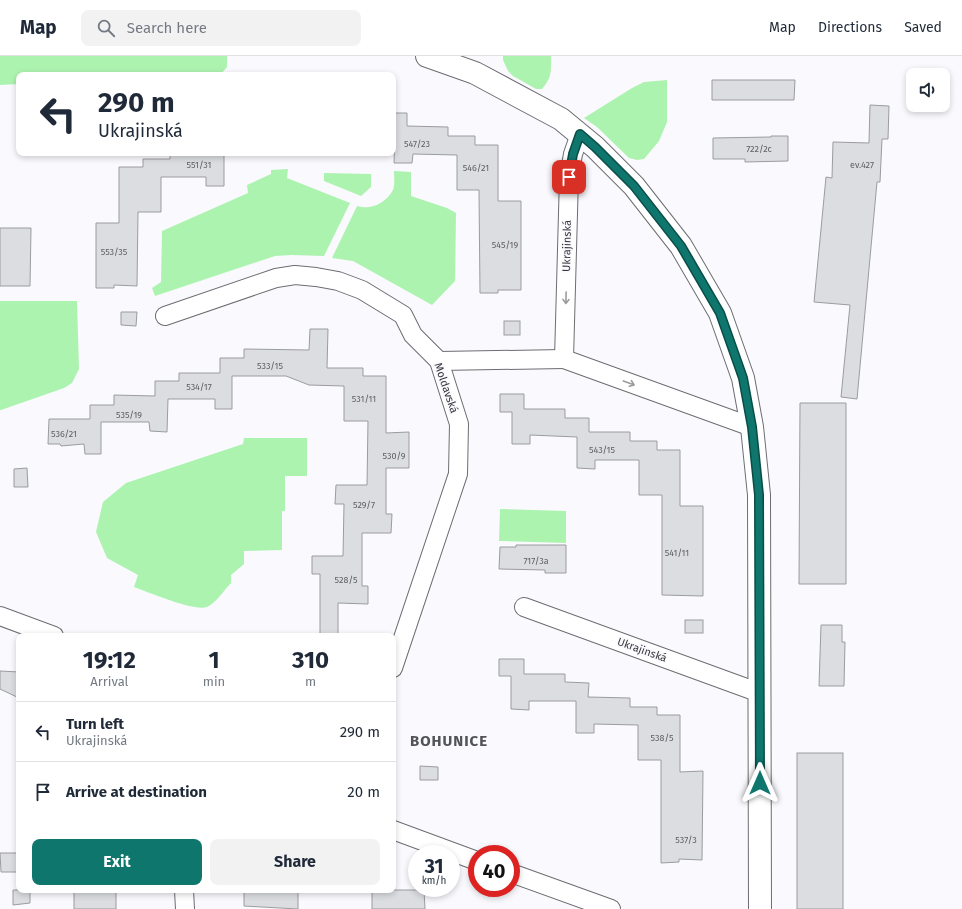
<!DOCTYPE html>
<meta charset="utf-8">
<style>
body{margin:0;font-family:"Fira Sans",sans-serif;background:#f2f2f3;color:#1f2937;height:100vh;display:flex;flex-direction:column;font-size:15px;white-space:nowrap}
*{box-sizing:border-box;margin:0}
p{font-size:13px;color:#747a83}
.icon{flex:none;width:22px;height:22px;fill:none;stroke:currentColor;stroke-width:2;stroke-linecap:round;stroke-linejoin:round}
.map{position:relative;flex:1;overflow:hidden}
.details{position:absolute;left:16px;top:577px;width:380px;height:260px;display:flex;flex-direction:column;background:#fff;border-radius:8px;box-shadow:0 2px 6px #0003}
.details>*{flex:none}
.hud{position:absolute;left:16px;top:16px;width:380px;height:84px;border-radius:8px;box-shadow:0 2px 6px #0003;background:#fff;color:#1f2937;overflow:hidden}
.fabs{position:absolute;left:906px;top:12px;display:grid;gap:8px}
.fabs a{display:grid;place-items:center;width:44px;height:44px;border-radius:8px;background:#fff;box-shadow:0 2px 6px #0003;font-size:20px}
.speed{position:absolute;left:408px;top:789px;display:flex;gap:8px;font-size:20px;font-weight:700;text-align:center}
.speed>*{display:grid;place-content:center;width:52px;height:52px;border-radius:50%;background:#fff;box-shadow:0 2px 6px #0003;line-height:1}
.speed small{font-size:10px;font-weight:400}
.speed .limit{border:6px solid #d22;background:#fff;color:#111}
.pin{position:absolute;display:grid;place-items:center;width:34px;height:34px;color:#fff;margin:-17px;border-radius:8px;box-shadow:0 2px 6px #0006}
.me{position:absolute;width:44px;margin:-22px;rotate:0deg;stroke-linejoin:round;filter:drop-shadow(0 0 3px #0008)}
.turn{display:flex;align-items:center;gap:14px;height:84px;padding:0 16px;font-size:18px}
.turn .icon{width:52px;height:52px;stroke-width:2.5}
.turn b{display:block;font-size:28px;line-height:34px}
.eta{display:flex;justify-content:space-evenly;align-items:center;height:68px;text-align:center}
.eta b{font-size:24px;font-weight:700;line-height:28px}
.primary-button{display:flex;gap:8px;margin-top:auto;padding:8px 16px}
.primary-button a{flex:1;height:46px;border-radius:8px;background:#0f766e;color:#fff;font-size:16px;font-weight:700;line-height:46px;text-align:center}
.primary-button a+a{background:#f2f2f3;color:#1f2937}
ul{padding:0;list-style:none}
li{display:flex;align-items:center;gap:12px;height:60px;padding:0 16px;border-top:1px solid #e0e1e3}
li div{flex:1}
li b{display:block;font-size:15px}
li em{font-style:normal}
header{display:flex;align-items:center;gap:24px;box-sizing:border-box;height:56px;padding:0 20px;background:#fff;border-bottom:1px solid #e0e1e3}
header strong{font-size:19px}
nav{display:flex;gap:22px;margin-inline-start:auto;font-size:14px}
.search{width:280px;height:36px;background:#f2f2f3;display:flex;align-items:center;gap:10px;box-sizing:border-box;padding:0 14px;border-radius:8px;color:#747a83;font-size:15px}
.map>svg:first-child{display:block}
.green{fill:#adf3b0}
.building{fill:#dcdde1;stroke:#9b9ca0}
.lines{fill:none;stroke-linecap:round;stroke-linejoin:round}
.minor-casing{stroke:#6d6d72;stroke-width:20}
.tertiary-casing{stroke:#6d6d72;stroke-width:24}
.minor{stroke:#fff;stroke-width:18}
.tertiary{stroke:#fff;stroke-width:22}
.oneway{stroke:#9b9c9c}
.route-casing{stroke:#0a4d48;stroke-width:10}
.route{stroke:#0f766e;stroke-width:7}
.labels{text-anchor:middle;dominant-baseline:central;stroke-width:3;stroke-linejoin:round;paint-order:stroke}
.number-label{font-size:9px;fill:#606164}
.street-label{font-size:11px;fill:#37383a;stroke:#f9f9fe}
.district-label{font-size:15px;font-weight:bold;letter-spacing:1px;fill:#525357;stroke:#f9f9fe}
</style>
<header>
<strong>Map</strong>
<div class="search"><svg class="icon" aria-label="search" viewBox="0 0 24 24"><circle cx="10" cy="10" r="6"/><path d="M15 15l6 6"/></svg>Search here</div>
<nav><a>Map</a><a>Directions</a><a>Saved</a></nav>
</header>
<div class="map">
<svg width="962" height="853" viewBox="0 0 962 853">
<rect width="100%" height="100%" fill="#f9f9fe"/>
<g class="green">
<polygon points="0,0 227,0 227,11 220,19 19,19 19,28 0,29"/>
<path d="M503,0H551C551,16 552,21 542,33H536L513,20L508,15L503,4Z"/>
<polygon points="667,24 667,66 659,85 644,103 637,104 629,102 597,71 584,62 632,32 644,26"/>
<polygon points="288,113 287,122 350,147 324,200 291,199 275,200 155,240 152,232 161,226 162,175 248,137 247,129 271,118 271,114"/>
<path d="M394,115L411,116V140L447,152L456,157L455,225L432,249L353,205L332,202L357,150C371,154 385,148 393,134C395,129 394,121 394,115Z"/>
<polygon points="324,117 371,118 371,131 361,140 324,125"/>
<polygon points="0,245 77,245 79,313 72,327 64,332 1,354 0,354"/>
<path d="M244,382H307V420H285V455H282V494L244,495V508L231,519V527C225,533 215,548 207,551C195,556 148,536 134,531L138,519L107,502L96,476L103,446L126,427L243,388Z"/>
<polygon points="500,453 566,455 566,487 499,485"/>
</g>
<g class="building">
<polygon points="712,24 795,24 794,44 712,44"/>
<polygon points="870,49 889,50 888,83 882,83 880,126 877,126 857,343 841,341 850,249 814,246 826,121 832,122 833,86 869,87"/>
<polygon points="393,57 407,57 407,70 448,71 448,80 475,80 475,89 498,89 498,145 521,145 521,234 498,234 498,237 480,237 479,134 457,134 457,99 413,98 412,107 394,107 395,73 393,73"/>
<polygon points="771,80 788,80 788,105 745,106 745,103 713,103 713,82 771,81"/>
<polygon points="170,97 224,97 224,130 206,130 206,121 161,121 161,156 138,156 137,230 114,229 114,232 96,232 96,167 119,167 119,111 143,111 143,103 170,103"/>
<polygon points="0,172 31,172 30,230 0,230"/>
<polygon points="121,256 137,256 136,270 121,269"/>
<rect x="504" y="265" width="16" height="14"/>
<polygon points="310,273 328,273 327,312 363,312 363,320 386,320 386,377 409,376 409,412 386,412 386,458 392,458 391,477 362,477 362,530 368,530 368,548 338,547 338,580 320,580 320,518 312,518 312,500 343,500 344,448 335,448 336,429 367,429 368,365 344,365 344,330 309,329 286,320 232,320 232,353 215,353 215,343 168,343 167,376 150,375 149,366 101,366 101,398 85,398 84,388 61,390 60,388 48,388 49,363 90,363 90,349 114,349 114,339 155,340 155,325 179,325 179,317 220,317 220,302 244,302 244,293 309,294"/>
<polygon points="500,338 524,338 524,353 565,353 565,362 589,362 589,376 630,376 630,385 657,385 657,394 680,394 680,450 703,450 703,540 662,539 662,439 639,439 639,404 595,404 595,413 577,412 577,381 530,379 530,388 512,388 512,356 500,356"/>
<polygon points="800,347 846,347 846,528 799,528"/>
<polygon points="27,412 28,431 14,431 14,413"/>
<polygon points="516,489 566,489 566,517 545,517 545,514 499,513 500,491 516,491"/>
<rect x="685" y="564" width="18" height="13"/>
<polygon points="821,569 842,569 842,586 845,586 844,630 819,630"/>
<polygon points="499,603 524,603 524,618 565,618 565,626 589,627 588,641 630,642 630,651 657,651 657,659 680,659 680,716 703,715 702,804 679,803 679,806 661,807 661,704 638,704 638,669 594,668 594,677 576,677 576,645 529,645 529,654 511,653 511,620 499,620"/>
<polygon points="0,615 19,616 19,642 0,633"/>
<rect x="797" y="697" width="46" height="156"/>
<polygon points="420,710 438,711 438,724 420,724"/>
<polygon points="0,797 19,797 19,816 1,816"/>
<polygon points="13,834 30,834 30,847 13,849"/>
<rect x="74" y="834" width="42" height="19"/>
<polygon points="244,834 298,834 298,853 244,850"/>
<polygon points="372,834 424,834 425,853 372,853"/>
</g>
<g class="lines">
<g class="minor-casing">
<g id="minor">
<polyline points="580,78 573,98 569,121 564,303 752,371"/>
<polyline points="165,260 276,222 295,219 316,221 338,225 362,234 403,259 413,279 439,305 459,368 458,418 393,612"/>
<polyline points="439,305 564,303"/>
<polyline points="524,551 760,637"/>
<polyline points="0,560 54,580"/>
<polyline points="393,774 477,805"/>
<polyline points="511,817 611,853"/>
<polyline points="184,834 185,853"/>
</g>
</g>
<g class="tertiary-casing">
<polyline id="tertiary" points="427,0 475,17 561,63 595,91 634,130 681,190 720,257 743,322 752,371 759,439 760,853"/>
</g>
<use href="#minor" class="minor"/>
<use href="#tertiary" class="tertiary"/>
</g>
<defs><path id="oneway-shaft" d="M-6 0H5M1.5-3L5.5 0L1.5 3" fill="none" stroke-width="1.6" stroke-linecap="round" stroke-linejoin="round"/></defs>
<g class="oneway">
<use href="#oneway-shaft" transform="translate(566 242) rotate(91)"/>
<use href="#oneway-shaft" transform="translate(629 327) rotate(20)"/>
</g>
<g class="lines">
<g class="route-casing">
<polyline id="route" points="569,121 573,98 580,78 595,91 634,130 681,190 720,257 743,322 752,371 759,439 760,727"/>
</g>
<use href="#route" class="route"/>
</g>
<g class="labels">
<g class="number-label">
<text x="417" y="88">547/23</text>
<text x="759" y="93">722/2c</text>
<text x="199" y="109">551/31</text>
<text x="862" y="109">ev.427</text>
<text x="476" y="112">546/21</text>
<text x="505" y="189">545/19</text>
<text x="114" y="196">553/35</text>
<text x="270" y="310">533/15</text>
<text x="199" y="331">534/17</text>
<text x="364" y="343">531/11</text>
<text x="129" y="359">535/19</text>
<text x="64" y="378">536/21</text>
<text x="602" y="394">543/15</text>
<text x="394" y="400">530/9</text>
<text x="364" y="449">529/7</text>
<text x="677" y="497">541/11</text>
<text x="536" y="505">717/3a</text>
<text x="346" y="524">528/5</text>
<text x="662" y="682">538/5</text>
<text x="686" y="784">537/3</text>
</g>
<g class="street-label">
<text transform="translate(567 190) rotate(-89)">Ukrajinská</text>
<text transform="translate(446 332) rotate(71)">Moldavská</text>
<text transform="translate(642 594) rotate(20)">Ukrajinská</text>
</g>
<g class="district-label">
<text x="449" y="685">BOHUNICE</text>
</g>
</g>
</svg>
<div class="fabs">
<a><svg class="icon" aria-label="sound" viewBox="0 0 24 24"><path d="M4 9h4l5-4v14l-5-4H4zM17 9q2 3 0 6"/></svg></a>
</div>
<div class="speed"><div>31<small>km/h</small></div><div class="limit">40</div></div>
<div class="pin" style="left:569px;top:121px;background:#d93025"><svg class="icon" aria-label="arrive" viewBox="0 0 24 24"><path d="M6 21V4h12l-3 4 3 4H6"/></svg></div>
<svg class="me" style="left:760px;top:727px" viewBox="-20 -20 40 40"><path d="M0-17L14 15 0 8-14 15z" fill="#0f766e" stroke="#fff" stroke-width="4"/></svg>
<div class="hud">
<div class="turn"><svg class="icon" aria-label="left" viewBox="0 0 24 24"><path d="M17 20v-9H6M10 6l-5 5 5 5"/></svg><div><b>290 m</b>Ukrajinská</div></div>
</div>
<section class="details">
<div class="eta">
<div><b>19:12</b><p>Arrival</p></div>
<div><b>1</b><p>min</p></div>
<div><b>310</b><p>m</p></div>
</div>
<ul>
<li><svg class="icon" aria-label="left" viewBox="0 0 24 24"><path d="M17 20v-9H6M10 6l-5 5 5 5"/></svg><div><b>Turn left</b><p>Ukrajinská</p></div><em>290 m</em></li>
<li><svg class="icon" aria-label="arrive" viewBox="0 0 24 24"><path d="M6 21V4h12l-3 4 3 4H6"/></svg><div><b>Arrive at destination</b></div><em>20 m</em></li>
</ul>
<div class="primary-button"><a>Exit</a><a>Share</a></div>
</section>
</div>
